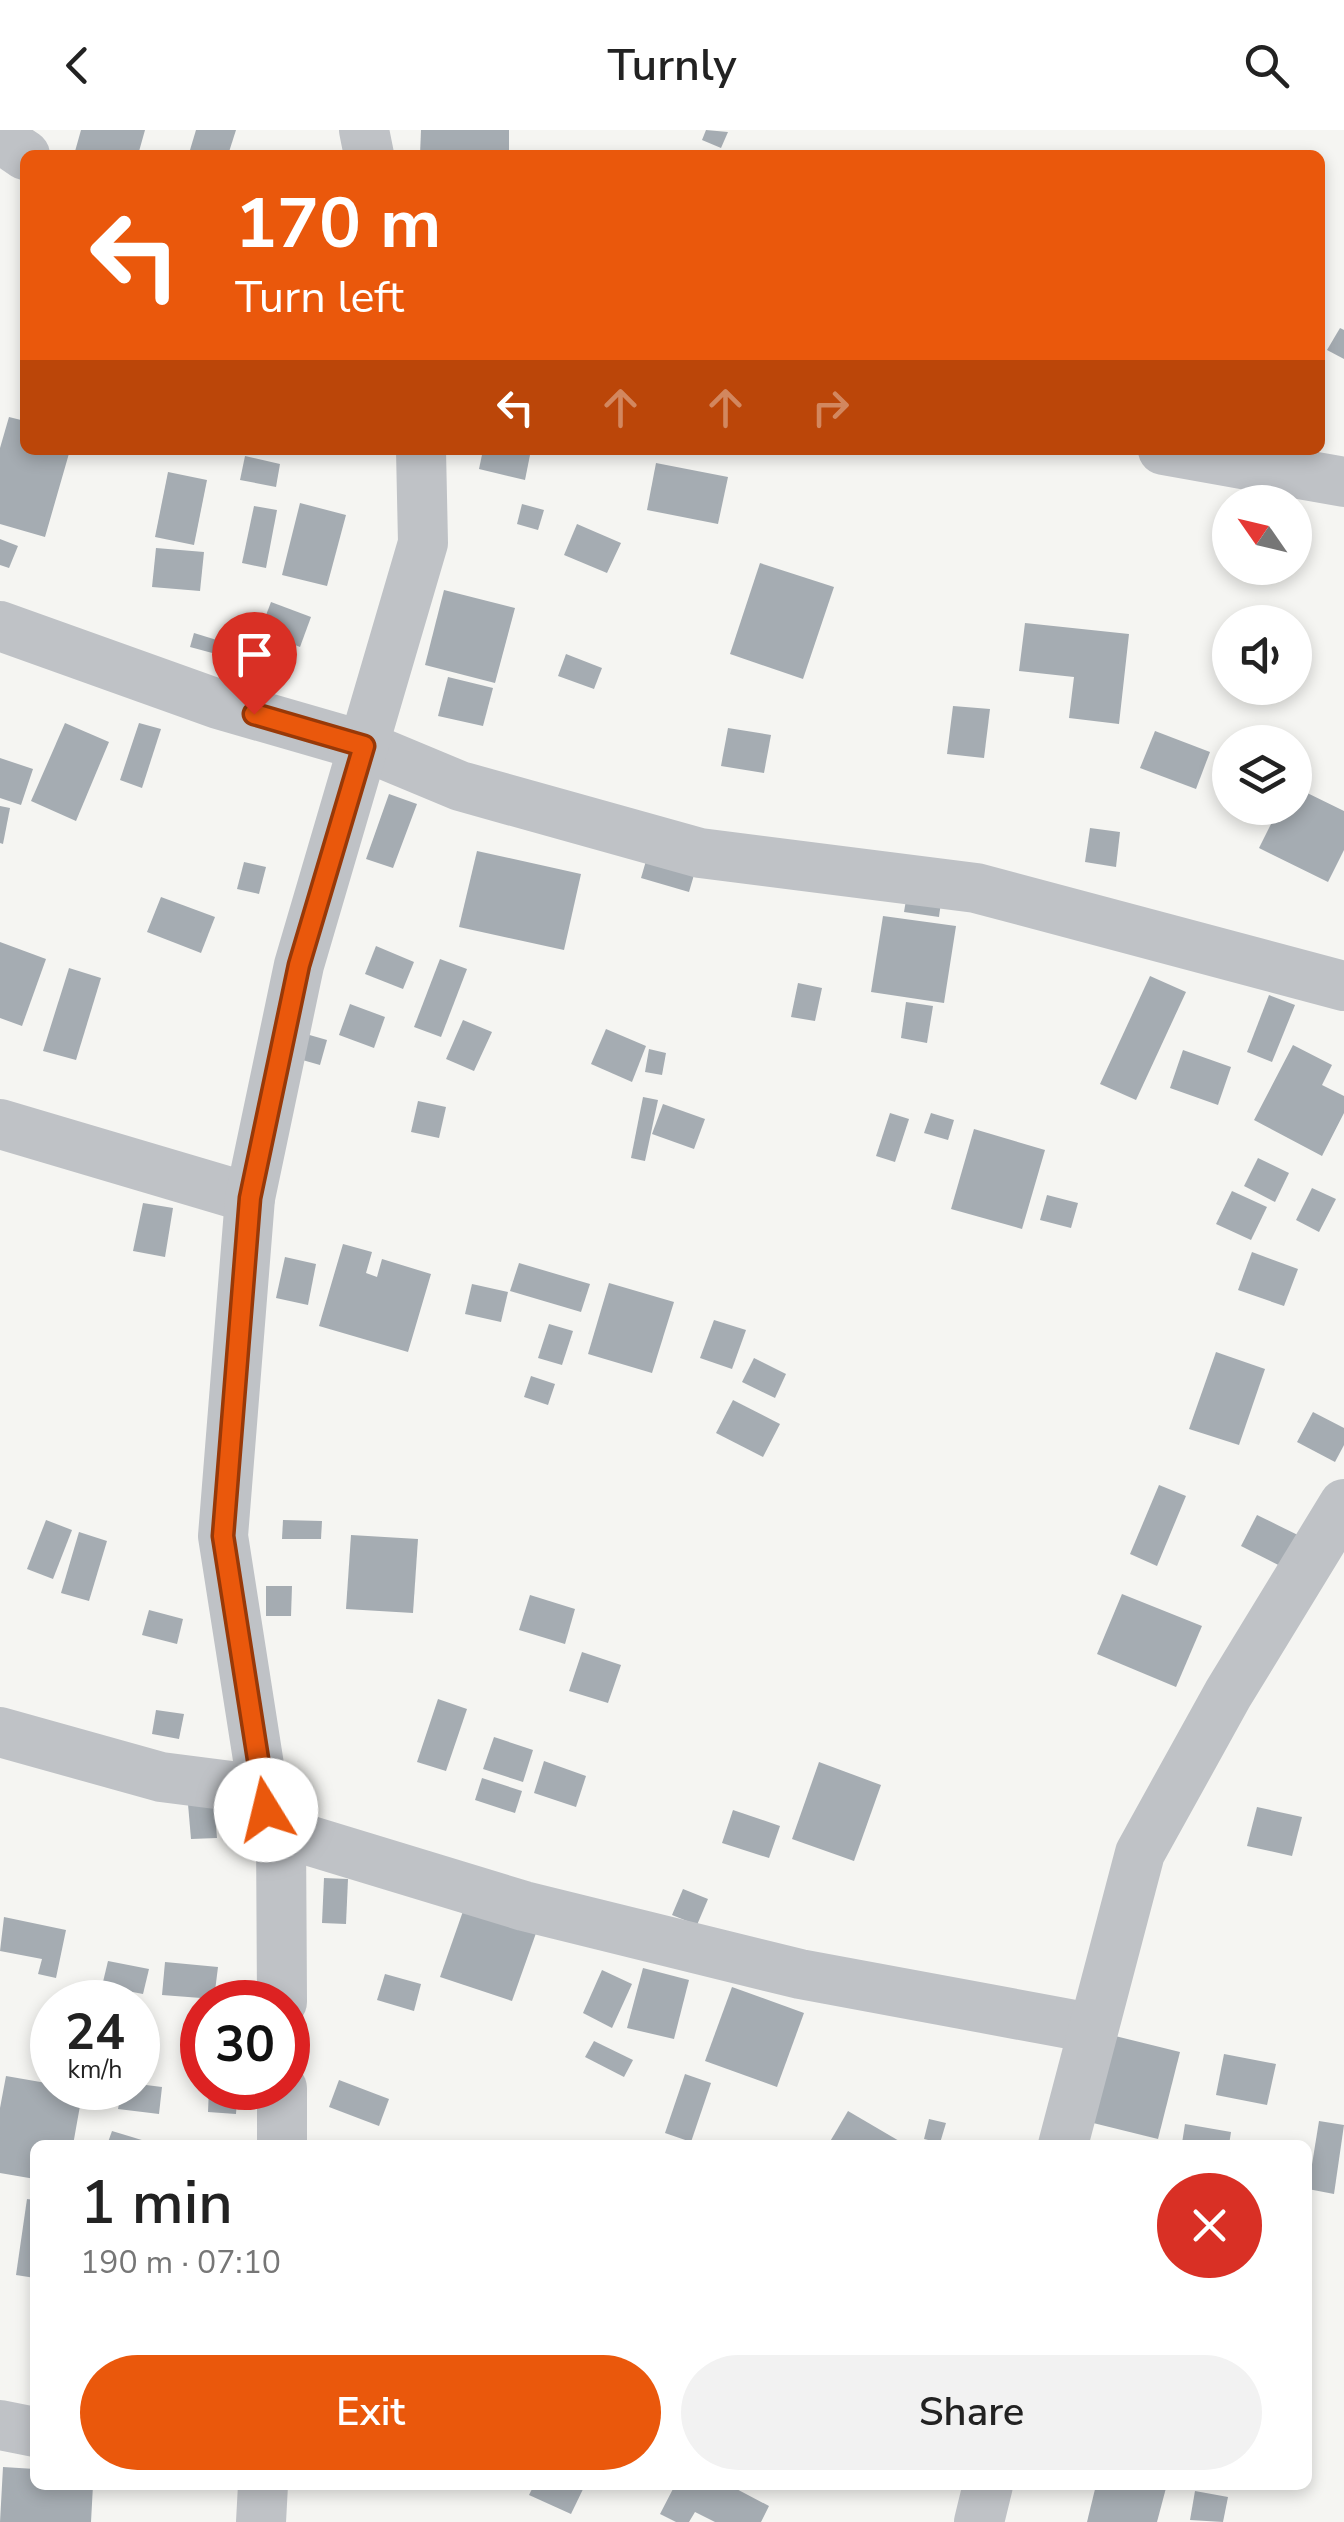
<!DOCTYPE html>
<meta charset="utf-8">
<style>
body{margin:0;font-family:"Nunito Sans",sans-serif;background:#f2f2f2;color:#222;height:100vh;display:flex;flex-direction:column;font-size:38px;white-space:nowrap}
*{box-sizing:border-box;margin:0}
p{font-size:32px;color:#767676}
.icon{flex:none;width:55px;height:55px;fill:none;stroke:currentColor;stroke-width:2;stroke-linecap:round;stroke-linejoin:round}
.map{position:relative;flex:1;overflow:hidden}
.drawer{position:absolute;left:30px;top:2010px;width:1282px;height:350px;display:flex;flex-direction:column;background:#fff;border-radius:15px;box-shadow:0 5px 15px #0003}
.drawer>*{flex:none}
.top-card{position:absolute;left:20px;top:20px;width:1305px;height:305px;border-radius:15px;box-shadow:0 5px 15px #0003;background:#ea580c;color:#fff;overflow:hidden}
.needle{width:65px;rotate:304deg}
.tools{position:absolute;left:1212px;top:355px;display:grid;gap:20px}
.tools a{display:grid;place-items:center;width:100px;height:100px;border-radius:50%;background:#fff;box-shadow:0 5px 15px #0003;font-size:50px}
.speed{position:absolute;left:30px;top:1850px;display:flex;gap:20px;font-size:50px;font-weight:700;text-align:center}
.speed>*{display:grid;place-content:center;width:130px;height:130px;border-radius:50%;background:#fff;box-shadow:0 5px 15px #0003;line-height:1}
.speed small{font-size:25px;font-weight:400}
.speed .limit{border:15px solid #d22;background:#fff;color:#111}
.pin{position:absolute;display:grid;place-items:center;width:85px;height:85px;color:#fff;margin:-102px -42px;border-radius:50% 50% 50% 0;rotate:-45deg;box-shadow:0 0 10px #0007}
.pin .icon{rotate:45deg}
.me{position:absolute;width:110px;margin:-55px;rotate:351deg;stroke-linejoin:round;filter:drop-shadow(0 0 8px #0008)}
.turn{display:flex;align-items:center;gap:35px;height:210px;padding:0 50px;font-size:45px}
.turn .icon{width:130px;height:130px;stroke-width:2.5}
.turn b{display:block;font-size:70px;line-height:85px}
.lanes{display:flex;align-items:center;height:95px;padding:0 50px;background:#0003;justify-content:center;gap:50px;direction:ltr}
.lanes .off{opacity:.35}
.round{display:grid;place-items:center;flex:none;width:105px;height:105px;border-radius:52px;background:#f2f2f2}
.summary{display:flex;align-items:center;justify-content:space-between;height:170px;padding:0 50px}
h1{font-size:60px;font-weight:600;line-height:75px}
.cta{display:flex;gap:20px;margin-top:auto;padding:20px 50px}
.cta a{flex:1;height:115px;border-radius:60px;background:#ea580c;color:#fff;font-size:40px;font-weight:600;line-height:115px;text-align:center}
.cta a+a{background:#f2f2f2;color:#222}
header{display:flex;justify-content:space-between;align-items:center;height:130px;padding:0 50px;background:#fff;font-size:45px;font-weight:600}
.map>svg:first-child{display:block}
.building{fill:#a5acb2}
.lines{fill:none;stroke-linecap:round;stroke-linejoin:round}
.street{stroke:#bfc2c6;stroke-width:50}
.route-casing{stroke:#983908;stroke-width:25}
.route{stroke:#ea580c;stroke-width:18}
</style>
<header><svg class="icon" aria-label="back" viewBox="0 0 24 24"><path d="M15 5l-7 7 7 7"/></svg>Turnly<svg class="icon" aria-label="search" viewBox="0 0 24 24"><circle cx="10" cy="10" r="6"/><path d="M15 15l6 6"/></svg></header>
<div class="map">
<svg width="1344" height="2392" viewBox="0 0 1344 2392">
<rect width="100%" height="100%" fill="#f5f5f2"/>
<g class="building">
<polygon points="81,0 145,0 138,25 74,25"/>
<polygon points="196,0 236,0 228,25 190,20"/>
<polygon points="421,0 509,0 509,25 420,25"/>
<polygon points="706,0 728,2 721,18 702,10"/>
<polygon points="1340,198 1344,200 1344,229 1327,220"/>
<polygon points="9,287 25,291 25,320 70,320 45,407 0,394 0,318"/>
<polygon points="483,320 531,320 525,350 479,339"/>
<polygon points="245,326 280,334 276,357 240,350"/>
<polygon points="656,333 728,347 718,394 647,380"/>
<polygon points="168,342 207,350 194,415 155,407"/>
<polygon points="300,373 346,385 327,456 282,445"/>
<polygon points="522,374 544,380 538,400 517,394"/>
<polygon points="254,376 277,380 266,438 242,433"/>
<polygon points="577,394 621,413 607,443 564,425"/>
<polygon points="0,409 18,416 9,438 0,435"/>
<polygon points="156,418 204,422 200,461 152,457"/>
<polygon points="760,433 834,457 803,549 730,524"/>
<polygon points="444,460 515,478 495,553 425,535"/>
<polygon points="271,472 311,487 300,517 260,501"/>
<polygon points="1025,493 1129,504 1119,594 1069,588 1074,547 1019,541"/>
<polygon points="194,503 220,511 216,524 190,517"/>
<polygon points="566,524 602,538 594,559 558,546"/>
<polygon points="448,547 493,558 483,596 438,586"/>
<polygon points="953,576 990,579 984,628 947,624"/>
<polygon points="65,593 109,612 76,691 31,671"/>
<polygon points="139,593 161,599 142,658 120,650"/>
<polygon points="728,598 771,605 764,643 721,636"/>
<polygon points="1155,601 1210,622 1196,659 1140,638"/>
<polygon points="0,628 33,639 21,675 0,668"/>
<polygon points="1295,657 1344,681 1344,720 1328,752 1259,718 1279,678 1295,678"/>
<polygon points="389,664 417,674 393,738 366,729"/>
<polygon points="0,676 10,678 3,714 0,713"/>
<polygon points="1090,698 1120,702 1116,737 1085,732"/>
<polygon points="477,721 581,744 564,820 459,797"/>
<polygon points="648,724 696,738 689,762 641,748"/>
<polygon points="244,732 266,737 259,764 237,759"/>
<polygon points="908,758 942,764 939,787 904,782"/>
<polygon points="161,767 215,787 201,823 147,802"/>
<polygon points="883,786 956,796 944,873 871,862"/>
<polygon points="0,812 46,829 22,896 0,888"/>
<polygon points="376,816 414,832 403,859 365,844"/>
<polygon points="440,829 467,839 441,907 414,897"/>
<polygon points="69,838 101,848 76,930 43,921"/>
<polygon points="1150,846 1186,862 1136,970 1100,954"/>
<polygon points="798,853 822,858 815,891 791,887"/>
<polygon points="1269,865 1295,875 1272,932 1247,922"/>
<polygon points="906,872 933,876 927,913 901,908"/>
<polygon points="350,874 385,887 374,918 339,905"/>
<polygon points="463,890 492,902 474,941 446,929"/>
<polygon points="606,899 646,916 632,952 591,934"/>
<polygon points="306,904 327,910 320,935 299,929"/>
<polygon points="1293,915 1332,935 1322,955 1344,966 1344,983 1322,1026 1254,990"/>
<polygon points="649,919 666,923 662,945 645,942"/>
<polygon points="1183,920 1231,937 1218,975 1170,958"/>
<polygon points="643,967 658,970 645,1031 631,1028"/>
<polygon points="418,971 446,977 439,1008 411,1002"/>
<polygon points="663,974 705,989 694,1019 652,1004"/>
<polygon points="890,983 909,989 895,1032 876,1026"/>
<polygon points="931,983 954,990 948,1010 924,1003"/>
<polygon points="974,999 1045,1020 1022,1099 951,1079"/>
<polygon points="1258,1028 1289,1043 1275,1072 1244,1056"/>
<polygon points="1312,1058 1336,1069 1319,1102 1296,1090"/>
<polygon points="1232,1061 1267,1077 1251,1110 1216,1094"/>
<polygon points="1047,1065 1078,1073 1071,1098 1040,1090"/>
<polygon points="143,1073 173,1078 165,1127 133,1121"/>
<polygon points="343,1114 372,1122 366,1143 377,1147 382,1129 431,1144 408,1222 319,1196"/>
<polygon points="1252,1122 1298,1139 1284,1176 1238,1160"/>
<polygon points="285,1127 316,1134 308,1175 276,1168"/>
<polygon points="519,1133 590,1154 581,1182 510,1161"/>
<polygon points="609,1153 674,1172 652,1243 588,1224"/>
<polygon points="472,1154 508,1162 501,1192 465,1184"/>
<polygon points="714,1190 746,1200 732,1239 700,1228"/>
<polygon points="549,1194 573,1201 562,1235 538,1228"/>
<polygon points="1216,1222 1265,1239 1239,1315 1189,1299"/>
<polygon points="754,1228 786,1244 775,1268 742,1252"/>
<polygon points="531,1246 555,1254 548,1275 524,1267"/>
<polygon points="733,1270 780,1294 763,1327 716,1303"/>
<polygon points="1313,1282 1344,1298 1344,1315 1335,1332 1297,1312"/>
<polygon points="1159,1355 1186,1366 1157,1436 1130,1424"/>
<polygon points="1257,1385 1308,1410 1292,1442 1241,1416"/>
<polygon points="46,1390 72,1400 53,1449 27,1439"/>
<polygon points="283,1390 322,1391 321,1409 282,1409"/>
<polygon points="79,1402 107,1411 89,1471 61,1463"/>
<polygon points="351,1405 418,1409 413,1483 346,1479"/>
<polygon points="266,1456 292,1456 291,1486 266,1486"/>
<polygon points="1122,1464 1202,1496 1176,1557 1097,1524"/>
<polygon points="530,1465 575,1479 565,1514 519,1500"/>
<polygon points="149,1480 183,1489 177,1514 142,1505"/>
<polygon points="582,1522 621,1535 608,1573 569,1561"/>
<polygon points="438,1569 467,1579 446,1641 417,1632"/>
<polygon points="156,1580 184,1584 179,1609 152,1604"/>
<polygon points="494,1607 533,1620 523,1652 483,1639"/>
<polygon points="544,1631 586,1646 576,1677 534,1663"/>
<polygon points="819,1632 881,1655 854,1731 792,1709"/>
<polygon points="482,1648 522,1661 515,1683 475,1670"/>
<polygon points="214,1672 217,1708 191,1709 188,1674"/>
<polygon points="1257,1677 1302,1687 1292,1726 1247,1716"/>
<polygon points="733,1680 780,1696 769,1728 722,1713"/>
<polygon points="324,1748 348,1749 346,1794 322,1793"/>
<polygon points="683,1759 708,1769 697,1795 672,1785"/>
<polygon points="469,1764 541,1789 512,1871 440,1847"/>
<polygon points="4,1787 66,1800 56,1848 38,1844 42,1829 0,1821"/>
<polygon points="108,1831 149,1839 143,1864 102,1856"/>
<polygon points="165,1832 218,1837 214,1869 162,1865"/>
<polygon points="643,1838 689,1850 674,1909 627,1898"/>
<polygon points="602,1840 632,1854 612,1898 583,1883"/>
<polygon points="385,1844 421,1854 414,1881 377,1870"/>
<polygon points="732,1857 804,1883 777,1957 705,1931"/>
<polygon points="1103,1903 1180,1922 1158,2009 1081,1990"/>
<polygon points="594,1911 633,1930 624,1947 585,1927"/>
<polygon points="1224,1924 1276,1934 1267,1975 1216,1965"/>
<polygon points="685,1944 711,1953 691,2012 665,2003"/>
<polygon points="6,1946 52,1954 52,1958 83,1959 73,2015 35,2015 35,2049 0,2043 0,1978"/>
<polygon points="339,1950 389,1969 379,1996 329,1977"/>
<polygon points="138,1954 162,1957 159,1984 118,1979 122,1958 138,1958"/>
<polygon points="209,1958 238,1958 236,1984 208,1982"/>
<polygon points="848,1981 906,2015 828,2015"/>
<polygon points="929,1989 946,1993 940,2013 924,2009"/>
<polygon points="1319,1991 1344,1995 1334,2064 1308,2059"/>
<polygon points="1185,1994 1231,2002 1229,2015 1182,2013"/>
<polygon points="112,2001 155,2014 155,2015 107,2015"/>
<polygon points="27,2069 35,2070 35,2148 16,2145"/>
<polygon points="3,2337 35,2339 35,2355 93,2355 91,2392 0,2392"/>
<polygon points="534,2355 585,2355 571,2384 529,2365"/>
<polygon points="675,2355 729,2355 769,2376 761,2392 715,2392 695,2382 689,2392 676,2392 660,2384"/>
<polygon points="1096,2355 1166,2358 1157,2392 1087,2392"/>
<polygon points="1195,2361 1228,2367 1223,2392 1190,2390"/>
</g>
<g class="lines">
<g class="street">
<polyline points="364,0 369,25"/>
<polyline points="0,8 25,25"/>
<polyline points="1163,320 1344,352"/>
<polyline points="0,496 218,574 364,616 460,656 700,723 976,758 1344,856"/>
<polyline points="0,994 250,1068"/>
<polyline points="0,1602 161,1647 263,1660"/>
<polyline points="281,1702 524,1776 800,1844 1091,1898"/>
<polyline points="282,1872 281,1702 266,1680 223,1406 250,1068 299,835 423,413 421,320"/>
<polyline points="282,2015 282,1958"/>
<polyline points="1063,2015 1140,1723 1228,1564 1344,1374"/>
<polyline points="0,2295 35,2302"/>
<polyline points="261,2392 263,2355"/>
<polyline points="979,2392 988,2355"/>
</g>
</g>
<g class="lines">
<g class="route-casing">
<polyline id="route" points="254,584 364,616 299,835 250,1068 223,1406 266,1680"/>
</g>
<use href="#route" class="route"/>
</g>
</svg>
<div class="tools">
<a><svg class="needle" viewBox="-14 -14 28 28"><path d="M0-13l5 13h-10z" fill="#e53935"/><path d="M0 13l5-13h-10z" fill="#767676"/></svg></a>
<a><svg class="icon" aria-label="sound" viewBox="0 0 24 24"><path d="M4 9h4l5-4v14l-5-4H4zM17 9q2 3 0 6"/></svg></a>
<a><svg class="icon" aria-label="layers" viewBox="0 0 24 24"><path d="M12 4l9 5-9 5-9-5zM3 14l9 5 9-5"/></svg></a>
</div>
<div class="speed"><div>24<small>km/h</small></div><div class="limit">30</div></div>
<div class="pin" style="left:254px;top:584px;background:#d93025"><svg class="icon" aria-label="arrive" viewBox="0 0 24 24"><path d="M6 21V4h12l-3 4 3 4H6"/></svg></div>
<svg class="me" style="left:266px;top:1680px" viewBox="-20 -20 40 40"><circle r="19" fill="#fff"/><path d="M0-13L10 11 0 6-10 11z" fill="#ea580c"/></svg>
<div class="top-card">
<div class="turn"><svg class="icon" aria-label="left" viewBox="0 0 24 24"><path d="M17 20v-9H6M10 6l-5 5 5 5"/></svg><div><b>170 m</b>Turn left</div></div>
<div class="lanes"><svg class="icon" aria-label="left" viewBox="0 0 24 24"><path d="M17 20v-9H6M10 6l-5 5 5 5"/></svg><svg class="icon off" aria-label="ahead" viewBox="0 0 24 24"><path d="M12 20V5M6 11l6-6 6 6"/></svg><svg class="icon off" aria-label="ahead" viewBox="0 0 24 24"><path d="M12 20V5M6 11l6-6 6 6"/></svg><svg class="icon off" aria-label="right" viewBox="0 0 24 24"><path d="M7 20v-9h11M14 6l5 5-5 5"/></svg></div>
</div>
<section class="drawer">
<div class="summary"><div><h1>1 min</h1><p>190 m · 07:10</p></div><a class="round" style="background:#d93025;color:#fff"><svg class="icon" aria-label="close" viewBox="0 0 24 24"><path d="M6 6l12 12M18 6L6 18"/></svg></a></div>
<div class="cta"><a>Exit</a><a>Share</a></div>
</section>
</div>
